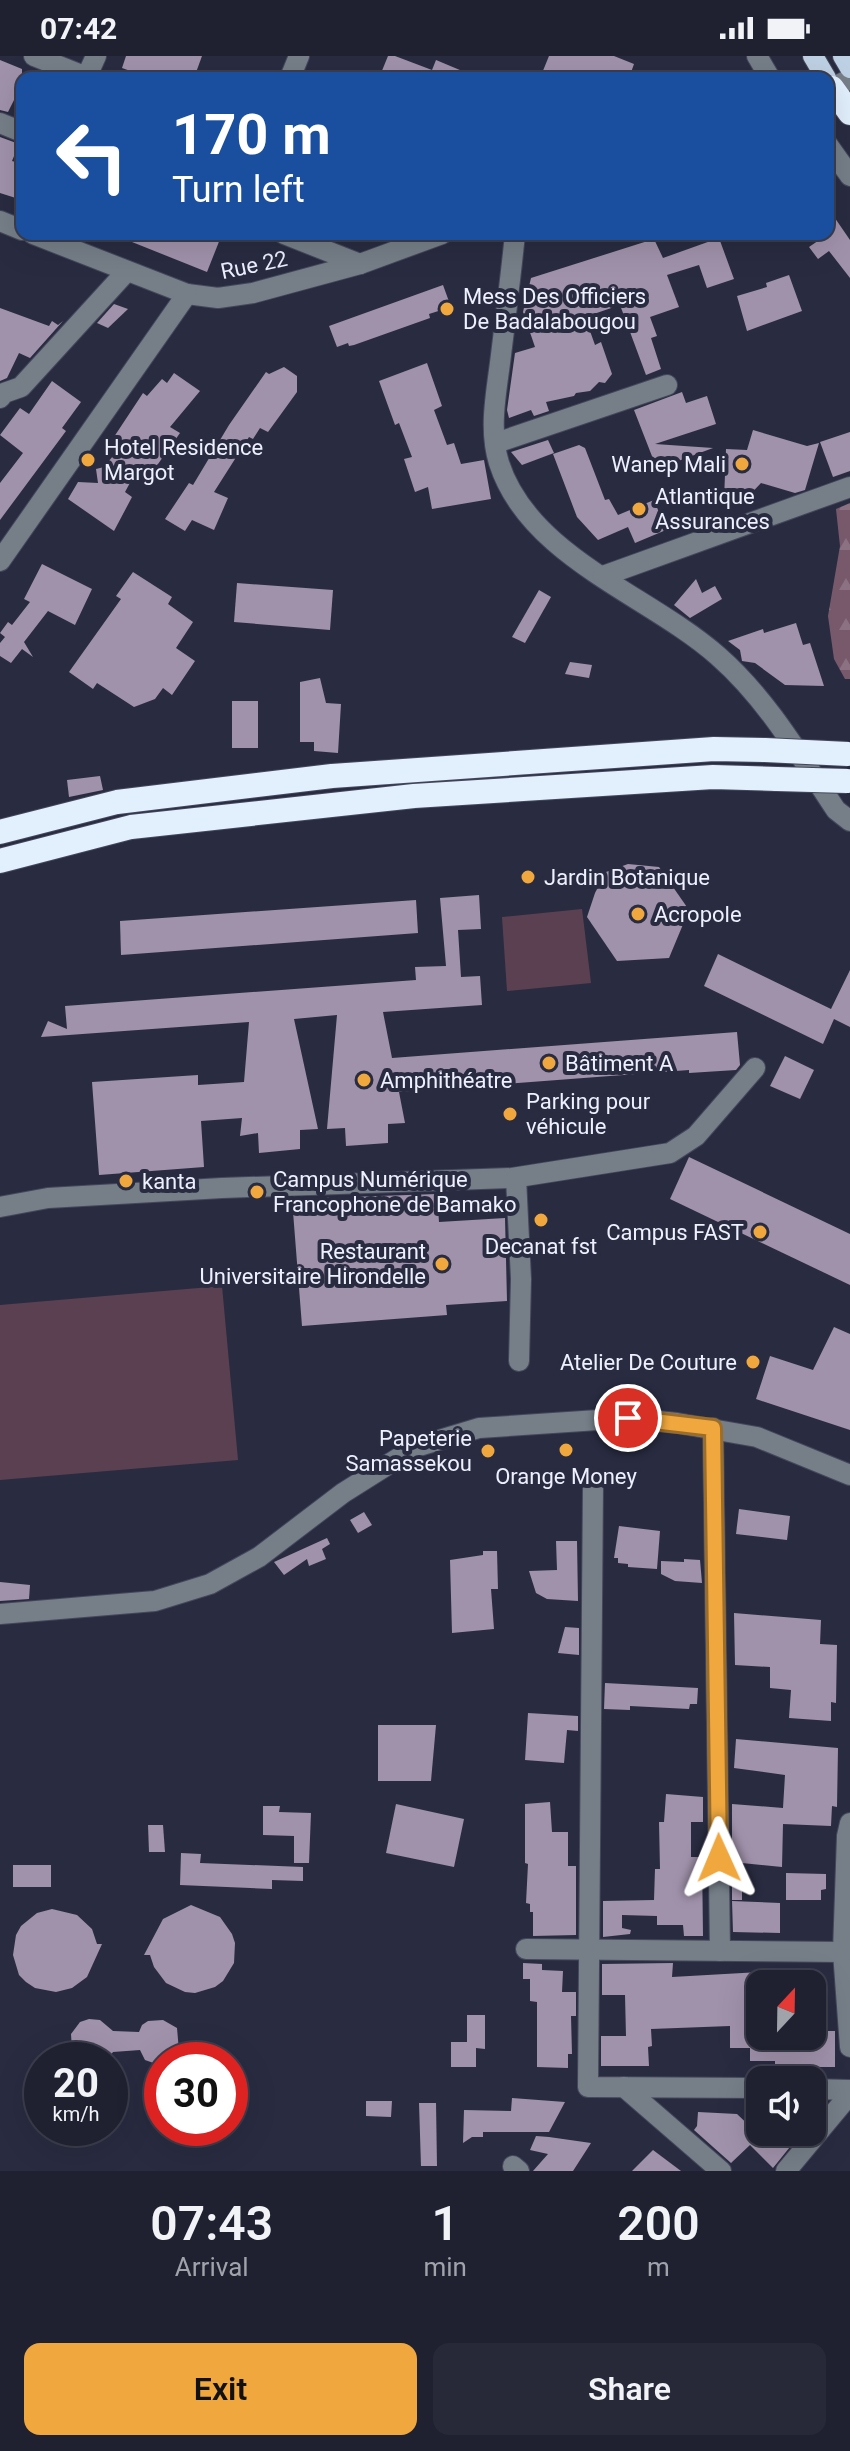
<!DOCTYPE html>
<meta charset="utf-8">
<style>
body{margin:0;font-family:Roboto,sans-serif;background:#272939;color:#f1f3f6;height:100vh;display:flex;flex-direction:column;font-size:30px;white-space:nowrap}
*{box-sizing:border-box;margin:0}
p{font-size:26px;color:#a1a3ab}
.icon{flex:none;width:44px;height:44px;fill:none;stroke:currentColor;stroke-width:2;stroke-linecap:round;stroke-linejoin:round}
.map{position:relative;height:2115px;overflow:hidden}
.details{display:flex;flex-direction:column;background:#1f2131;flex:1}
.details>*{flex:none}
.banner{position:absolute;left:16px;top:16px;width:818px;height:168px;border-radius:16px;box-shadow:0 8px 32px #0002,0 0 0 2px #3c3e4d;background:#1a4fa0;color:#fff;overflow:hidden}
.needle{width:52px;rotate:22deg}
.fabs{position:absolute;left:746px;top:1914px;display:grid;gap:16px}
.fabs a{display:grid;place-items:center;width:80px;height:80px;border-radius:16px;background:#1f2131;box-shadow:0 8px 32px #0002,0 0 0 2px #3c3e4d;font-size:40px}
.speed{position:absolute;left:24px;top:1986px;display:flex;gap:16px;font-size:40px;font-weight:700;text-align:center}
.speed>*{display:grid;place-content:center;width:104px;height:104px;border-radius:50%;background:#1f2131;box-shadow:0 8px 32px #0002,0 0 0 2px #3c3e4d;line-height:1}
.speed small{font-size:20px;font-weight:400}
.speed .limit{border:12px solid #d22;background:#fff;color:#111}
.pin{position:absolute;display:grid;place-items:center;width:68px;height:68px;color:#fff;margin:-34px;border:4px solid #fff;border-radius:50%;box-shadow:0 2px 8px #0007}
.me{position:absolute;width:88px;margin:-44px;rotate:359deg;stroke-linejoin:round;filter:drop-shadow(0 0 6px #0008)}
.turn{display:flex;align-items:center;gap:28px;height:168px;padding:0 24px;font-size:36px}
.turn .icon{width:104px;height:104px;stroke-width:2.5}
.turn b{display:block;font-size:56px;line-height:68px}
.eta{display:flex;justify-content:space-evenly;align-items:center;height:136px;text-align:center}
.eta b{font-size:48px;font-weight:600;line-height:56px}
.button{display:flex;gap:16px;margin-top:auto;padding:16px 24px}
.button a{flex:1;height:92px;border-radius:16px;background:#efa73e;color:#111;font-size:32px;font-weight:600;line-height:92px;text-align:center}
.button a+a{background:#272939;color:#f1f3f6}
.status{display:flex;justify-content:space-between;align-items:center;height:56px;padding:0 40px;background:#1f2131;direction:ltr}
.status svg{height:22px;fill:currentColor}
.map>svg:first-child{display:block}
.forest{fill:url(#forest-firs)}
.garden{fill:#5b4051}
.building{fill:#a092ab}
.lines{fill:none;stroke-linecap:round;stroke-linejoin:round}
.minor-casing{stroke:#45475b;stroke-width:22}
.major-casing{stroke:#45475b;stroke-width:22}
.highway-casing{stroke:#45475b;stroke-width:26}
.minor{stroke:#767f88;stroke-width:20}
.major{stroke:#bed0e3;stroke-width:20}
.highway{stroke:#e2effd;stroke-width:24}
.highway-bridge-casing{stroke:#45475b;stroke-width:26;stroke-linecap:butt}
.highway-bridge{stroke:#e2effd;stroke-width:24}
.route-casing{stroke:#9b6d28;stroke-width:20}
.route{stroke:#efa73e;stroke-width:14}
.poi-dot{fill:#efa73e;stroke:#292c41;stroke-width:3}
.labels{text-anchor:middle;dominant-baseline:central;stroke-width:8;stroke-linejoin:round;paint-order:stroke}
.street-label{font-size:22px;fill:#eef0fe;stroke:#292c41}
.poi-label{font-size:22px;fill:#eef0fe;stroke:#292c41;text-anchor:start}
</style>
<div class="status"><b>07:42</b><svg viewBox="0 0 49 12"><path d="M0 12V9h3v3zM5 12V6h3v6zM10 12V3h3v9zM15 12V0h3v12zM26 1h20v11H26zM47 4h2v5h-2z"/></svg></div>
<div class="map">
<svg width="850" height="2115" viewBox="0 0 850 2115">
<defs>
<pattern id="forest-firs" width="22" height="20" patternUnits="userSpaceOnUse" patternTransform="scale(2)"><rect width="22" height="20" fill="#78596c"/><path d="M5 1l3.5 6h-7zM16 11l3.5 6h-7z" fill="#8c7182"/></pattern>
</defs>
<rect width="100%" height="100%" fill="#292c41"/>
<polygon class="forest" points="850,447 850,623 845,623 834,603 828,560 840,490 836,453"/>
<g class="garden">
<polygon points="582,853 591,927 507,935 502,861"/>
<polygon points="222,1230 238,1404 0,1424 0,1249"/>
</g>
<g class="building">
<polygon points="126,0 202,0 194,22 150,22 122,12"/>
<polygon points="388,0 395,0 432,14 436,4 479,22 379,22"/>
<polygon points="549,0 614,0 634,8 629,22 540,22"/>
<polygon points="0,4 22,13 22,40 17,38 8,56 0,54"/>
<polygon points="0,81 19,88 12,105 22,108 22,144 0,137"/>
<polygon points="828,152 850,184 850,222 829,195 818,203 809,191 828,178"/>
<polygon points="112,178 222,178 207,216"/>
<polygon points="719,182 734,223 707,232 699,209 667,219 679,251 650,261 657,280 651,282 661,313 646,319 620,249 585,261 595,289 601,286 612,318 605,327 599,326 590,335 576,337 574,340 546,346 549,355 534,360 531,354 509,362 507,354 515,297 535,291 523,256 531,222 654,183 663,202"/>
<polygon points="789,219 802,255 747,275 737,240 767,231 766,227"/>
<polygon points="443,229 451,251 429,258 430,262 354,289 349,290 348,287 337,291 329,270"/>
<polygon points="114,248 128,253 108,272 97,267"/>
<polygon points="0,252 49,270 52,265 58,269 63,265 30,302 19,297 7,322 0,325"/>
<polygon points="427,307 442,350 434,354 447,389 454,387 461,408 484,404 491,443 432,453 428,431 415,436 404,403 412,401 399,367 395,369 379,325"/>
<polygon points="284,311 297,320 297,336 268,376 260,372 253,383 249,381 214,436 228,442 214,474 192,464 185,475 165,463 189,427 193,429 229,369 266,316 269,318"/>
<polygon points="174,317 200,335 170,371 180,377 158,408 148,419 138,412 125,436 132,441 114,475 68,443 78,426 98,427 96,413 104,411 117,395 108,390 143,337 147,340 162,323 167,327"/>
<polygon points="52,325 81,346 62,372 66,375 0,464 0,427 23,397 0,379 20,352 29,358"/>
<polygon points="682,336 686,347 707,340 716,368 655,388 713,392 657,413 634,354"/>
<polygon points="753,374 807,390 819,387 805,434 795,437 761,427 741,448 724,444 726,393 747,394"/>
<polygon points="850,376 850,415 833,421 820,386"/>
<polygon points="548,384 554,397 522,409 511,396"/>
<polygon points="579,389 585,392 605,444 609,443 618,459 654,444 666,474 635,487 628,471 598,484 577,461 553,398"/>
<polygon points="42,508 92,533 75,569 48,555 24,586 33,601 22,593 11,607 0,600 0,587 5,581 0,577 8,566 12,569 30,546 24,543"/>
<polygon points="133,516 172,541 168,548 193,566 176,592 195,605 172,639 163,632 155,643 134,651 97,627 93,633 69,616 121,543 116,540"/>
<polygon points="696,523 702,537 715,530 722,543 690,562 674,549"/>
<polygon points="237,527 333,534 330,574 234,566"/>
<polygon points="539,534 551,541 525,587 512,581"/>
<polygon points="796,567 803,589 810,587 824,630 785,629 755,607 742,605 740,594 728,585 763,573 764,577"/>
<polygon points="570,606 592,609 589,622 565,618"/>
<polygon points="320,622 326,647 341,648 338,697 314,695 314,686 300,686 300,626"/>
<rect x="232" y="645" width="26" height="47"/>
<polygon points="100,720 103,734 69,741 67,724"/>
<polygon points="628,808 659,811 689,854 669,902 617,905 587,861 595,837 606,816"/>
<polygon points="479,839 481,873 458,874 461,921 480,920 482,949 383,956 392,1002 737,976 740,1009 736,1014 689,1017 689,1014 399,1036 405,1067 388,1068 388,1087 346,1090 345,1072 327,1073 337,959 294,963 318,1073 300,1074 300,1093 259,1097 258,1077 240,1080 242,1062 201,1065 204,1111 99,1119 92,1026 198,1019 198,1029 244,1026 249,966 41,981 48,965 67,973 65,950 416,924 415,911 446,910 440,842"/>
<polygon points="416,844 418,877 121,899 120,865"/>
<polygon points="718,898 831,953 850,914 850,971 834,963 823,988 704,930"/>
<polygon points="785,1000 814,1014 800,1043 770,1030"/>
<polygon points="689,1101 850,1178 850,1229 670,1143"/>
<polygon points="437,1138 439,1166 505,1162 507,1245 446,1249 447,1259 302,1270 292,1143"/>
<polygon points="834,1271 850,1278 850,1374 756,1343 770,1300 813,1314"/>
<polygon points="739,1453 790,1460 787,1484 736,1478"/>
<polygon points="364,1456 372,1469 358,1477 350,1464"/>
<polygon points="619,1470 660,1475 657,1513 628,1511 628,1508 618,1507 618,1502 614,1502"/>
<polygon points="327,1482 330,1488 322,1493 326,1503 309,1510 307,1503 284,1519 274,1506"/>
<polygon points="556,1485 577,1485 578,1545 547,1543 536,1537 529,1515 557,1514"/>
<polygon points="483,1495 497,1495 498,1533 491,1533 494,1573 452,1577 450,1504 483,1499"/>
<polygon points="684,1503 700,1504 702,1527 675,1525 661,1518 661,1505 684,1506"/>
<polygon points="0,1526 30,1529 29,1543 0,1545"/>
<polygon points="734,1557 821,1564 820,1588 837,1589 836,1647 831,1646 831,1665 789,1662 791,1634 770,1632 770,1611 735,1609"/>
<polygon points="565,1571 579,1572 579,1599 558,1597"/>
<polygon points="605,1627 698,1632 697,1648 690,1648 689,1653 630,1650 630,1654 604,1653"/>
<polygon points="528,1657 578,1660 578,1675 567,1674 564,1707 525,1704"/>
<polygon points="378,1669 436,1669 431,1725 378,1725"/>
<polygon points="736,1683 838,1692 837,1751 832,1750 831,1770 783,1768 782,1811 732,1806 732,1748 783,1752 785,1719 734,1712"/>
<polygon points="666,1738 703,1741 703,1766 691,1766 691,1801 702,1801 703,1880 684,1880 683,1869 657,1869 657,1860 622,1859 622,1872 631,1874 630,1878 603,1881 603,1845 654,1844 655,1813 660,1813 659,1766 664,1766"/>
<polygon points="550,1746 552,1776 568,1776 568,1810 576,1810 576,1879 533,1880 533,1856 530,1856 530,1848 526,1847 528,1808 525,1807 525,1748"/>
<polygon points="396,1748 464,1763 454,1811 386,1797"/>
<polygon points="263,1750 280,1750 279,1756 311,1757 309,1807 294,1807 294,1780 263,1779"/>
<polygon points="148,1769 163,1769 165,1796 149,1796"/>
<polygon points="181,1797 201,1798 200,1807 303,1811 303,1825 272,1824 272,1833 180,1829"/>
<rect x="13" y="1809" width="38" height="22"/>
<rect x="732" y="1809" width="10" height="35"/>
<polygon points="786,1817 826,1818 826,1833 821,1834 821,1844 786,1844"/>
<polygon points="732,1845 780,1847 780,1877 733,1876"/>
<polygon points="191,1849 220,1861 232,1878 235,1887 234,1907 223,1925 215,1931 195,1937 185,1936 166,1927 154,1911 150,1899 144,1899 163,1863"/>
<polygon points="52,1853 77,1859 92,1873 97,1888 102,1888 87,1921 72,1932 56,1936 35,1932 26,1926 19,1919 13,1899 16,1879 21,1870 37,1857"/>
<polygon points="523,1907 542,1908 542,1914 563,1915 562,1936 576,1936 576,1960 571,1960 572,1998 568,1998 568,2012 537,2011 537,1946 530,1945 530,1923 523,1923"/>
<polygon points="673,1907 672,1921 760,1916 760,1980 812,1980 812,1975 835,1975 835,2011 775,2011 775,2005 750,2005 750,1992 730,1992 730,1970 651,1973 652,1990 648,1991 649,2010 601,2010 601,1980 626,1980 625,1939 602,1939 602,1908"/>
<polygon points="467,1959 485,1959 485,1993 476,1992 476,2011 451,2011 451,1986 467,1986"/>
<polygon points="89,1963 100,1964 113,1975 139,1976 142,1969 148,1965 163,1964 177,1972 179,1995 172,2004 162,2004 162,2010 145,2004 140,1994 113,1996 107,2004 80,2004 72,1994 71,1978 80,1966"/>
<polygon points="512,2042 565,2046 549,2076 483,2076 483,2081 472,2081 463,2087 464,2054 511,2055"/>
<polygon points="366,2045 392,2045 391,2061 366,2060"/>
<polygon points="419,2047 436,2047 437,2110 421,2110"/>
<polygon points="698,2056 737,2058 756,2076 802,2076 773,2112 750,2089 731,2107 694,2074 697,2070"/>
<polygon points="536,2080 549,2081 591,2087 573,2115 533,2115 548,2098 530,2094"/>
<polygon points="653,2094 681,2115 632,2115"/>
</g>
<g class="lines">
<g class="minor-casing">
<g id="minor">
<polyline points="34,0 89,22"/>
<polyline points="757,0 770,22"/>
<polyline points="86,22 96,0"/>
<polyline points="290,22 299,0"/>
<polyline points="828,34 850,23"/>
<polyline points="0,67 22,76"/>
<polyline points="828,89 850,120"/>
<polyline points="0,165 22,174"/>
<polyline points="33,178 187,238 218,242 253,237 360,208 442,178"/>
<polyline points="284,178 360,208"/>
<path d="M515,178C511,218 506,258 501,299C497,334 488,372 499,407C529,501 649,539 718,600C767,643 800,700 836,754L850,765"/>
<polyline points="0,342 4,337 21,331 127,215"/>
<polyline points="496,387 667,329"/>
<polyline points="0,505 187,238"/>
<polyline points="603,520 850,431"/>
<polyline points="516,1122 521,1223 519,1305"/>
<polyline points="0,1151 48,1142 222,1132 512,1122 670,1097 696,1080 755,1012"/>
<polyline points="713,1372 720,1895"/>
<polyline points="593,1429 588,2031 760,2032"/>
<polyline points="0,1558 155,1545 210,1528 259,1501 343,1437 416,1391 479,1372 628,1362 677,1367 757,1381 850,1419"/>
<polyline points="850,1767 847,1780 843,1896 850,1991"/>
<polyline points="526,1893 843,1896"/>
<polyline points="624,2031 721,2115"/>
<polyline points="812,2033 850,2034"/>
<polyline points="513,2110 519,2115"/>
<polyline points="786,2115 850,2038"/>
</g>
</g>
<g class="major-casing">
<g id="major">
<polyline points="813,0 826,22"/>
<polyline points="843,0 850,12"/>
</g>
</g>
<g class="highway-casing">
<g id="highway">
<polyline points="832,32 850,57"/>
<polyline points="0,776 117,746 332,720 714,693 765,694"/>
<polyline points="0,805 131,771 414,740 713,721 777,723"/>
</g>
</g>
<use href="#minor" class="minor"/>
<use href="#major" class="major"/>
<use href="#highway" class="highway"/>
<g class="highway-bridge-casing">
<g id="highway-bridge">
<polyline points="765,694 848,698"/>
<polyline points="777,723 847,725"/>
</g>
</g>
<use href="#highway-bridge" class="highway-bridge"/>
</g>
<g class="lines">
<g class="route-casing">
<polyline id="route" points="628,1362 713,1372 719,1802"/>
</g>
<use href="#route" class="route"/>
</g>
<g class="poi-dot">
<circle cx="447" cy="253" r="8"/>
<circle cx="88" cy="404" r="8"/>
<circle cx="742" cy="408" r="8"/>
<circle cx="639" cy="453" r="8"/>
<circle cx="528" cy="821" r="8"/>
<circle cx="638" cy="858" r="8"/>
<circle cx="549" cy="1007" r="8"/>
<circle cx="364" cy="1024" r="8"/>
<circle cx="510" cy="1058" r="8"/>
<circle cx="126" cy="1125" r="8"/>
<circle cx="257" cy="1136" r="8"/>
<circle cx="541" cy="1164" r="8"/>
<circle cx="760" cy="1176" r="8"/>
<circle cx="442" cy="1208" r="8"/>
<circle cx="753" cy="1306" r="8"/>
<circle cx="566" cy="1394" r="8"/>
<circle cx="488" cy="1395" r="8"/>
</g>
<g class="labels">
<g class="street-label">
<text transform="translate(254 209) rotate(-12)">Rue 22</text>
</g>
<g class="poi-label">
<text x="463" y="240">Mess Des Officiers<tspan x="463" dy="25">De Badalabougou</tspan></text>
<text x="104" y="391">Hotel Residence<tspan x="104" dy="25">Margot</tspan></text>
<text x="726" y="408" text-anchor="end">Wanep Mali</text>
<text x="655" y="440">Atlantique<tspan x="655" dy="25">Assurances</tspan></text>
<text x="544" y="821">Jardin Botanique</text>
<text x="654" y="858">Acropole</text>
<text x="565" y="1007">Bâtiment A</text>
<text x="380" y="1024">Amphithéatre</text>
<text x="526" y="1045">Parking pour<tspan x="526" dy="25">véhicule</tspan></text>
<text x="273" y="1123">Campus Numérique<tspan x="273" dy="25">Francophone de Bamako</tspan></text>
<text x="142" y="1125">kanta</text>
<text x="744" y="1176" text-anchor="end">Campus FAST</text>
<text x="541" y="1190" text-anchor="middle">Decanat fst</text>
<text x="426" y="1195" text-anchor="end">Restaurant<tspan x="426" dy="25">Universitaire Hirondelle</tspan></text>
<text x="737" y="1306" text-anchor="end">Atelier De Couture</text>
<text x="472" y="1382" text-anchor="end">Papeterie<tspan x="472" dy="25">Samassekou</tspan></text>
<text x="566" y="1420" text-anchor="middle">Orange Money</text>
</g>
</g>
</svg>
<div class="fabs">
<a><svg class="needle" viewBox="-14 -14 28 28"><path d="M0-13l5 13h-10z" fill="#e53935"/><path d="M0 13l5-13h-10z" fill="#a1a3ab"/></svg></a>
<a><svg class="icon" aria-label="sound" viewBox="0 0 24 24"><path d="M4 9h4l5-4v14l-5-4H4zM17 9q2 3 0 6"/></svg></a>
</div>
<div class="speed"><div>20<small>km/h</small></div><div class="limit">30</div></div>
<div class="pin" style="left:628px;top:1362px;background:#d93025"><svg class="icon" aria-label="arrive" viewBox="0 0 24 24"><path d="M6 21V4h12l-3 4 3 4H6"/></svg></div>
<svg class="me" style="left:719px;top:1802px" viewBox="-20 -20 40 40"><path d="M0-17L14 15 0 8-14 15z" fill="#efa73e" stroke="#fff" stroke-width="4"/></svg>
<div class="banner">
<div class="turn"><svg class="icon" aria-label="left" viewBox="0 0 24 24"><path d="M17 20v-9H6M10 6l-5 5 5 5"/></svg><div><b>170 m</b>Turn left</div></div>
</div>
</div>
<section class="details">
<div class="eta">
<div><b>07:43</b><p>Arrival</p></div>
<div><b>1</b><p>min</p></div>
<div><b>200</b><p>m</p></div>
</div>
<div class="button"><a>Exit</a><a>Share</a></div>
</section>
